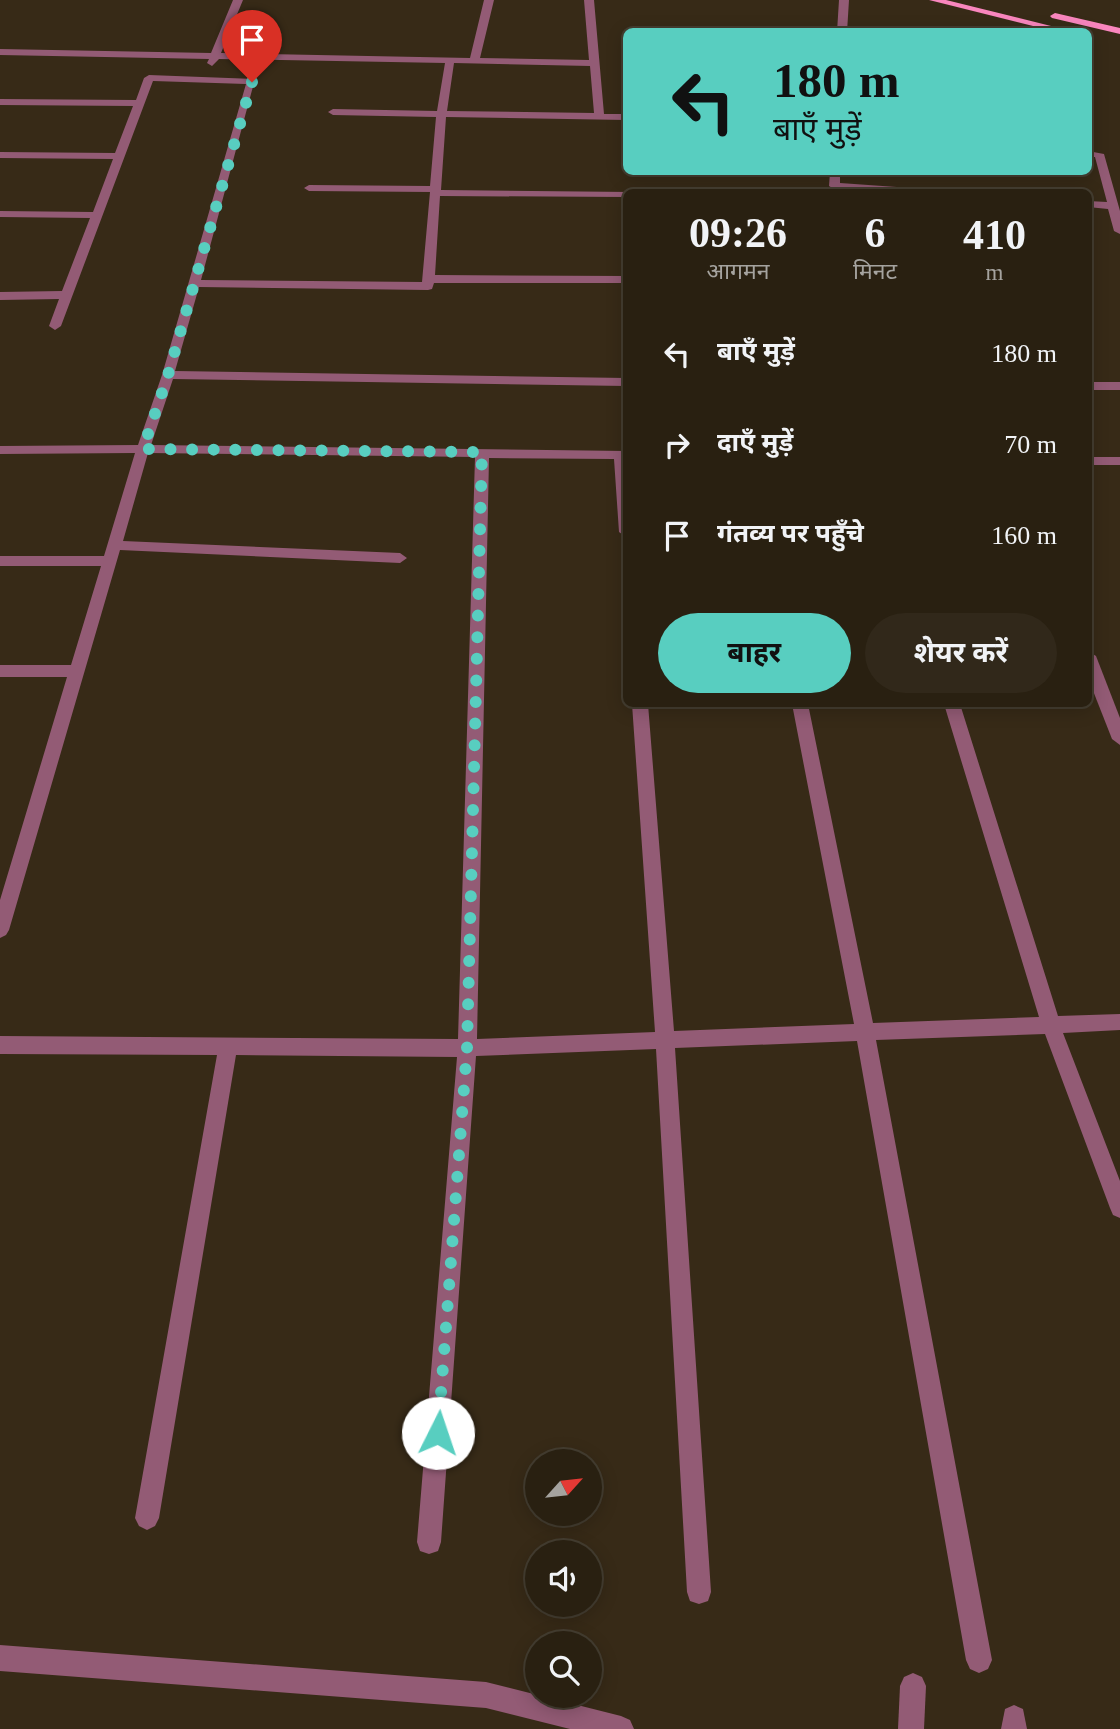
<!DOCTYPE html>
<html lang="hi">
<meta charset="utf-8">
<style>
body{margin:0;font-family:"Times New Roman","Noto Sans Devanagari",serif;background:#31281a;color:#f1f3f6;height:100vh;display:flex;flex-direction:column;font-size:26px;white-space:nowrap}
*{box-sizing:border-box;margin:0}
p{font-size:23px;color:#a5a39f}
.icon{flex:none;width:38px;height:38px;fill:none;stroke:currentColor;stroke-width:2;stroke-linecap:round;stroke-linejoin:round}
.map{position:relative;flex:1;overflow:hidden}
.side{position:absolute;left:623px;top:189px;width:469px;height:518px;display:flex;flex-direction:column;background:#292011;border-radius:10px;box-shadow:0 4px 18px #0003,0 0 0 2px #453e31}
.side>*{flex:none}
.guide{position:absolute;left:623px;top:28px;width:469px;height:147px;border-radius:10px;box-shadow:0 4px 18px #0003,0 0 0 2px #453e31;background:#58cec0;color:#111;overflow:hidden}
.needle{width:46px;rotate:63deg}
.tools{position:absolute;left:525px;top:1449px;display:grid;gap:14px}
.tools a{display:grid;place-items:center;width:77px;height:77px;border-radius:50%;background:#292011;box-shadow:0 4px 18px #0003,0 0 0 2px #453e31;font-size:35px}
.pin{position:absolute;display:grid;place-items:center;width:60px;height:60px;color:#fff;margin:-72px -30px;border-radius:50% 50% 50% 0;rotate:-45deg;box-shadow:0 0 7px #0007}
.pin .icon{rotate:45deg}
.me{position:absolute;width:77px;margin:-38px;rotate:4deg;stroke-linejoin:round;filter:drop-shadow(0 0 5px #0008)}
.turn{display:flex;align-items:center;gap:24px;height:147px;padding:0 35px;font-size:32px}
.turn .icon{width:91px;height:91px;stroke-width:2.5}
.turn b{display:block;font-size:49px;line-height:60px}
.eta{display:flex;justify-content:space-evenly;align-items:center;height:119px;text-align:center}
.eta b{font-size:42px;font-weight:700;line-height:49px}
.cta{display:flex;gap:14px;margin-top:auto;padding:14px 35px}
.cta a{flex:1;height:80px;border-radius:42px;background:#58cec0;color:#111;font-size:28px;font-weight:700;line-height:80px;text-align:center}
.cta a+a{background:#31281a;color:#f1f3f6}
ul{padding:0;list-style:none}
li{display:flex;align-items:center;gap:21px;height:91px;padding:0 35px}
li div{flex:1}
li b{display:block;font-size:26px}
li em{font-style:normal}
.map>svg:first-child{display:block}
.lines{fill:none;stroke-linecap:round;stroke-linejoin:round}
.minor{fill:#935b75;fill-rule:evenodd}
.major{fill:#f986be;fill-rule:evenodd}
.route{stroke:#58cec0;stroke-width:12;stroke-dasharray:0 21.6}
</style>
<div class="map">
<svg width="1120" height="1729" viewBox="0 0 1120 1729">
<rect width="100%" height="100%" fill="#372a17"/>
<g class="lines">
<g class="minor">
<path d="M233,0H243L221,53L470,58L484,0H494L480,58L589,60L584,0H594L604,114H626V120L446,117L441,190L630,192H626V197L440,196L435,275L626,276V283H434L432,289L428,290L199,287L175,371L626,378V386L173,379L151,445L626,451V537L619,532L614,459L489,458L477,1039L655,1032L632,704H648L674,1031L854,1024L792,704H808L873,1023L1039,1017L944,704H960L1058,1016L1120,1014V1030L1063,1033L1120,1181V1218L1113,1215L1110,1208L1045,1034L876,1040L992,1660L988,1669L979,1673L970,1669L966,1660L857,1041L675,1048L711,1592L708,1601L699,1604L690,1601L687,1592L656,1049L476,1056L441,1542L438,1551L429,1554L420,1551L417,1542L457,1057L236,1055L159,1518L155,1526L147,1530L139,1526L135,1518L217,1055L0,1054V1036L458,1039L475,457L148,453L123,541L400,553L407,558L400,563L120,550L9,930L6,935L0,938V900L67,677H0V665H71L101,566H0V556H104L135,453L0,454V446L138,445L162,375L246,84L153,81L61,326L55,330L49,326L59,299L0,300V292L62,291L90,218L0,217V211L93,212L113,159L0,158V152L115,153L133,106L0,105V99L136,100L144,78L149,75L255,79L201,280L422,282L430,192L309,191L304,188L309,185L430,186L436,117L333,115L328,112L333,109L437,111L445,63L219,59L212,66L207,63L209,59L0,55V49L211,53ZM454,63L590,66L594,113L447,111Z"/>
<polygon points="839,0 849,0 847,32 837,32"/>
<polygon points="1088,151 1104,154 1120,211 1120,234 1114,231 1108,209 1088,207 1088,201 1107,202 1095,157 1088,157"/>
<polygon points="830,172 840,172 840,183 925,189 930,192 834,189 829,186"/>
<rect x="1088" y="382" width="32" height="8"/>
<rect x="1088" y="457" width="32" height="8"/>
<polygon points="1088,651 1096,656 1120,718 1120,745 1112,739 1088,678"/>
<polygon points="0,1645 486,1682 621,1716 630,1720 634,1729 570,1729 486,1708 0,1671"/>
<polygon points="913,1673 922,1677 926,1686 924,1729 898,1729 900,1686 904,1677"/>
<polygon points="1014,1705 1023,1709 1027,1729 1001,1729 1005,1709"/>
</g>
<g class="major">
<polygon points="929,0 946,0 1075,32 1057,32"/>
<polygon points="1055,13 1120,28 1120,34 1052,18 1050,16"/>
</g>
</g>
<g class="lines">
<polyline class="route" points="252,82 168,375 143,449 482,452 467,1048 438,1433"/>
</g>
</svg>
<div class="tools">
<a><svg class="needle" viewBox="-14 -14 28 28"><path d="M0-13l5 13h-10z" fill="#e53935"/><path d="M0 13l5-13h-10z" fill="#a5a39f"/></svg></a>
<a><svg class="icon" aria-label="sound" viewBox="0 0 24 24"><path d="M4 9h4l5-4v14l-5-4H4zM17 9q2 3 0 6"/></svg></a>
<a><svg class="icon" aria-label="search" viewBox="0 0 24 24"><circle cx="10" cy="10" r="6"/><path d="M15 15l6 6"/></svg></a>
</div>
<div class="pin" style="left:252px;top:82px;background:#d93025"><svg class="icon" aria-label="arrive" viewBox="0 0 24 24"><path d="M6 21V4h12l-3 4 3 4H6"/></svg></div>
<svg class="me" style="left:438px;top:1433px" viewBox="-20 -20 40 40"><circle r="19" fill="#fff"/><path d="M0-13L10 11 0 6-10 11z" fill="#58cec0"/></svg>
<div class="guide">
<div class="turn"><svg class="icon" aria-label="left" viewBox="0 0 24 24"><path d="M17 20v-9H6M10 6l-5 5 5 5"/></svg><div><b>180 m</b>बाएँ मुड़ें</div></div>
</div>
<section class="side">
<div class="eta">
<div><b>09:26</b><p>आगमन</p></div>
<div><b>6</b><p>मिनट</p></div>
<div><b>410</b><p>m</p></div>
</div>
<ul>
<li><svg class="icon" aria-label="left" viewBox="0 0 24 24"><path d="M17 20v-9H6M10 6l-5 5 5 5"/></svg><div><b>बाएँ मुड़ें</b></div><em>180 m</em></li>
<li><svg class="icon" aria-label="right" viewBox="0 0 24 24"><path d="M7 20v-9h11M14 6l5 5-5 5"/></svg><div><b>दाएँ मुड़ें</b></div><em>70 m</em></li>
<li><svg class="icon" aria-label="arrive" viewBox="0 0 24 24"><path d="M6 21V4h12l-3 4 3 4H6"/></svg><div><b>गंतव्य पर पहुँचे</b></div><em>160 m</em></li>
</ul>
<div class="cta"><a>बाहर</a><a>शेयर करें</a></div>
</section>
</div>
